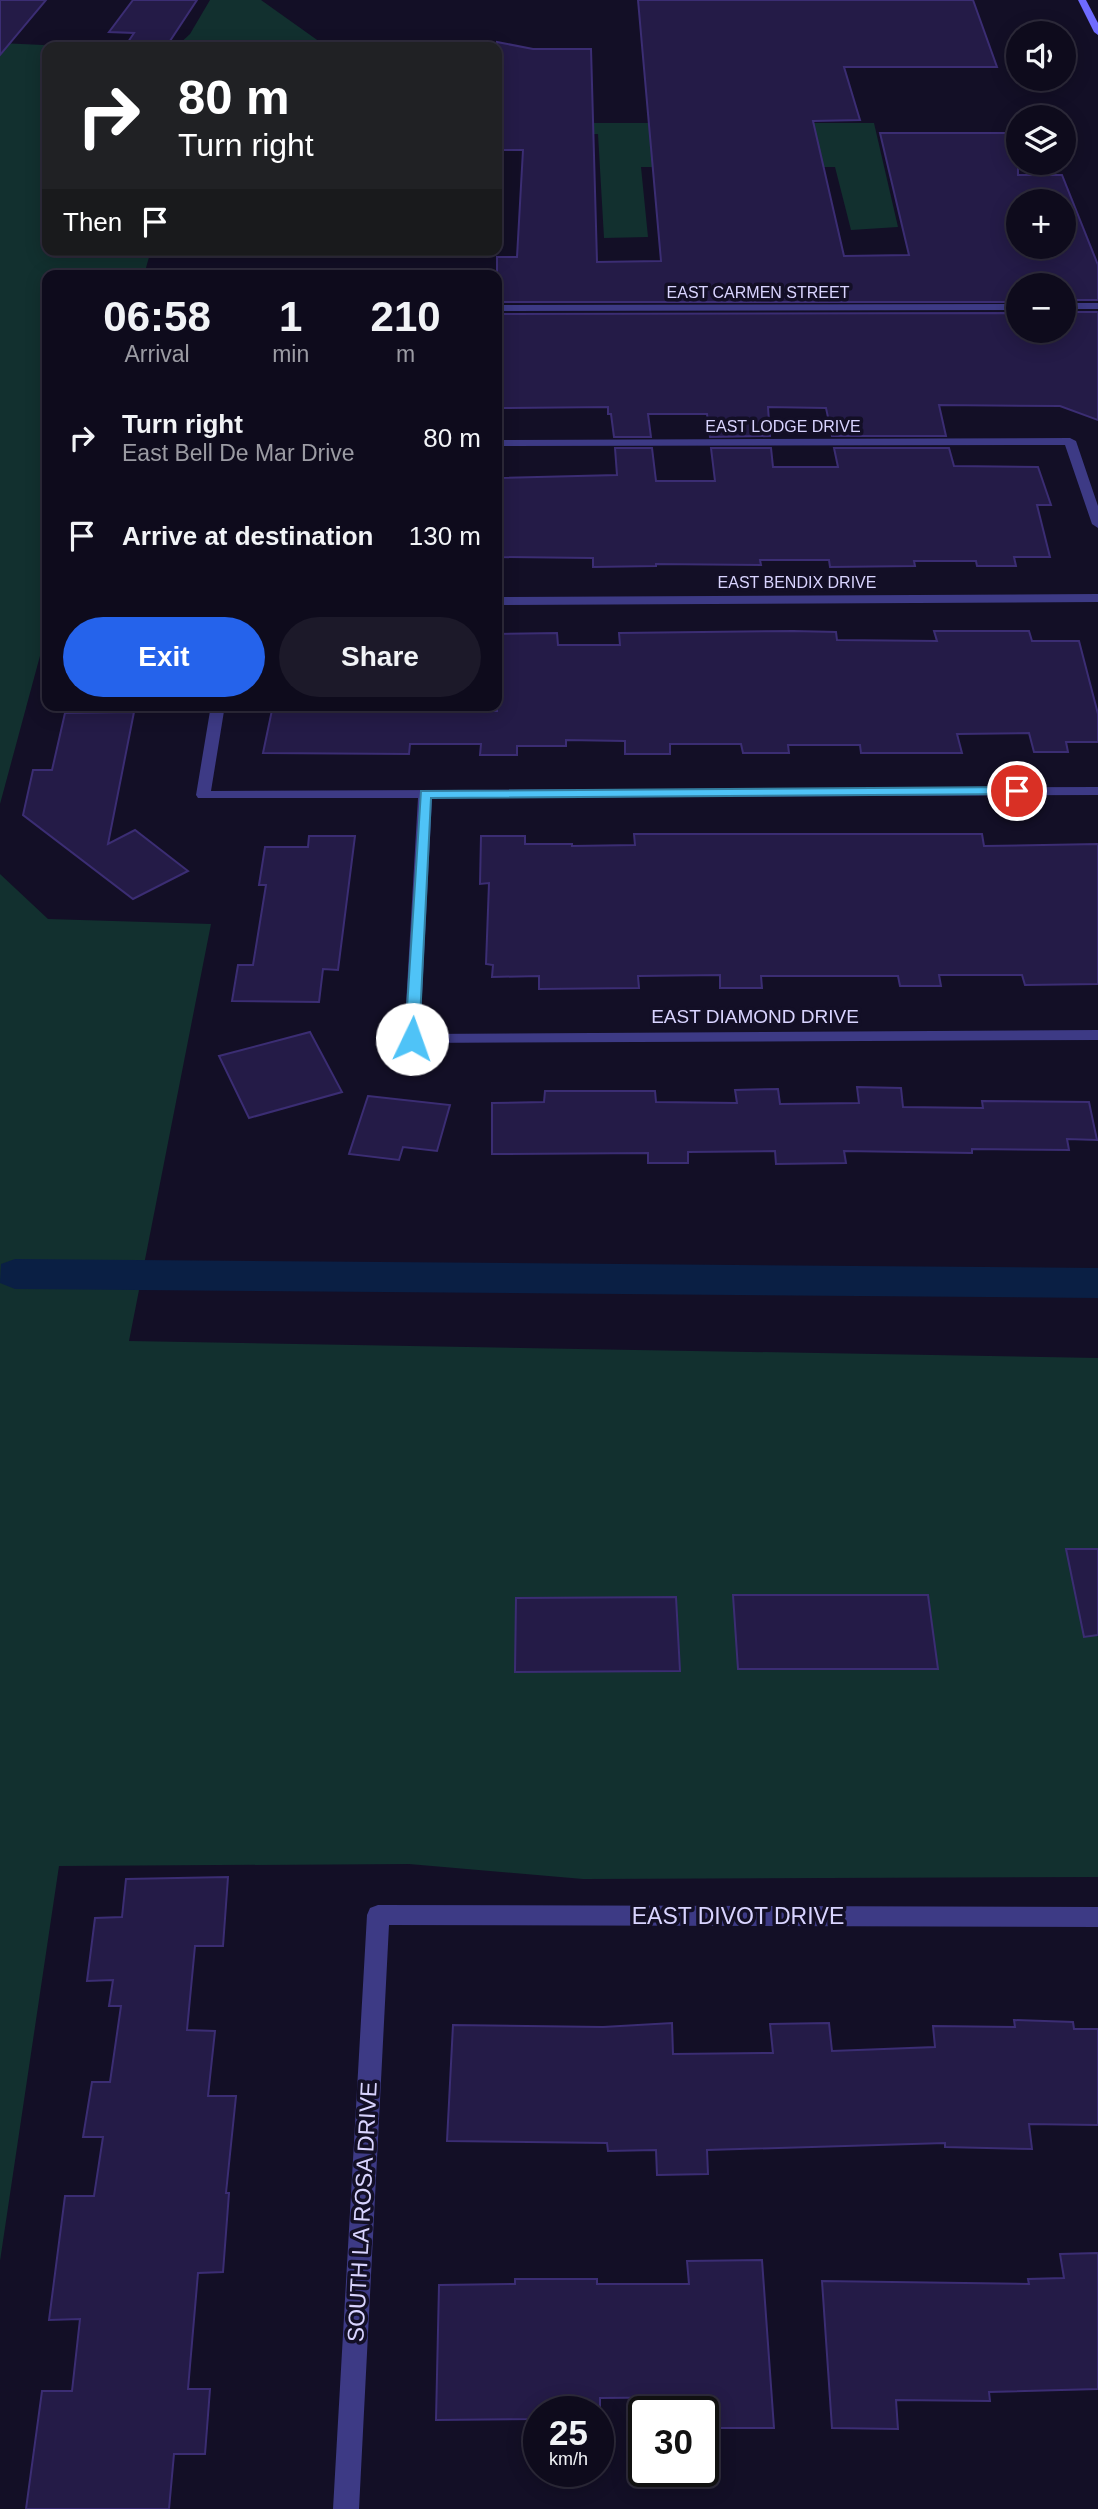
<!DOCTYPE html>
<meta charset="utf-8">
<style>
body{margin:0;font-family:Arial,sans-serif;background:#1c1929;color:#f1f3f6;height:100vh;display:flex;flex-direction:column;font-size:26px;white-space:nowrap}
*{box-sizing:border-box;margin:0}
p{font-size:23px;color:#9b9ba3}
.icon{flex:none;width:38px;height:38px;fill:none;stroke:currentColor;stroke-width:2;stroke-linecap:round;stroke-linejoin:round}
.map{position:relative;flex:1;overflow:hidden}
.panel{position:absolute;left:42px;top:270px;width:460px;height:441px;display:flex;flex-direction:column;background:#0e0b1c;border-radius:14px;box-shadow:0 4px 18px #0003,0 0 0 2px #2e2b3b}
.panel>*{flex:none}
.hud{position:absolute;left:42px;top:42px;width:460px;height:214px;border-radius:14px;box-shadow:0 4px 18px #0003,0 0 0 2px #2e2b3b;background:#202124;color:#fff;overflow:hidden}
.buttons{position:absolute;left:1006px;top:21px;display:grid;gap:14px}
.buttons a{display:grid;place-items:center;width:70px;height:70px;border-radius:50%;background:#0e0b1c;box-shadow:0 4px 18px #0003,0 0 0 2px #2e2b3b;font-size:35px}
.speed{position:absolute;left:523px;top:2396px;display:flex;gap:14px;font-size:35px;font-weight:700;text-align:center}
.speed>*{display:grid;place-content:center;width:91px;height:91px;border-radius:50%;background:#0e0b1c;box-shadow:0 4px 18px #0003,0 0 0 2px #2e2b3b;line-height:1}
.speed small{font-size:18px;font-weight:400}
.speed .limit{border:4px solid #111;border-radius:10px;background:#fff;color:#111}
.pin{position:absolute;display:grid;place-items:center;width:60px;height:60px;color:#fff;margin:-30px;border:4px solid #fff;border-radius:50%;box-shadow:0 2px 7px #0007}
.me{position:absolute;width:77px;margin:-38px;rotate:3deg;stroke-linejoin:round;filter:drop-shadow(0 0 5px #0008)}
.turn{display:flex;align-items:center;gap:24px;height:147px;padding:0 21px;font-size:32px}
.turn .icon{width:91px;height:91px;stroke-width:2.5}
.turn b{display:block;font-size:49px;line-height:60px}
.then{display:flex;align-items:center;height:66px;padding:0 21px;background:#0003;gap:14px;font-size:26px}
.eta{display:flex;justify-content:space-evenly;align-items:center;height:119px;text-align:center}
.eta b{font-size:42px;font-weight:700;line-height:49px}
.cta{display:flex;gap:14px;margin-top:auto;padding:14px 21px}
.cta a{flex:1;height:80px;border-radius:42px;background:#2563eb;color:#fff;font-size:28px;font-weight:700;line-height:80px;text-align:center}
.cta a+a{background:#1c1929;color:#f1f3f6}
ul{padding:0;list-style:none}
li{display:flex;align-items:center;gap:21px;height:98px;padding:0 21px}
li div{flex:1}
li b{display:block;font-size:26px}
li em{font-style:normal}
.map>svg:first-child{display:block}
.green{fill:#12302f}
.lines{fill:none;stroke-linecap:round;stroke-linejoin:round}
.canal{fill:#0a1f44;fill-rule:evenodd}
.building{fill:#241b47;stroke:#3b2d73;stroke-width:2;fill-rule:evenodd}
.street{fill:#3d3a85;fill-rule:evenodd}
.secondary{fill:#6f6bff;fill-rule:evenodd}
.route{fill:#4fc3f7;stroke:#337fa1;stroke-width:2}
.labels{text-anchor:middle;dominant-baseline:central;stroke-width:7;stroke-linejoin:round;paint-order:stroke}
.far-street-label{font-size:16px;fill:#d9d4ff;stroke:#130f26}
.street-label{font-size:19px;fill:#d9d4ff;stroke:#130f26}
.near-street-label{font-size:23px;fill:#d9d4ff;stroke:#130f26}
</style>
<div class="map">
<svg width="1098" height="2509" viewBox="0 0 1098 2509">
<rect width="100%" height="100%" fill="#130f26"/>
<g class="green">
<polygon points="210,0 261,0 327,47 176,47 190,34"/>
<polygon points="0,43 86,47 47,47 47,250 151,250 144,275 47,275 47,630 0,804"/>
<polygon points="497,123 874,123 898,227 851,230 835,167 641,167 648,237 604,238 598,134 497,136"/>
<polygon points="0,874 48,919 211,924 129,1341 1098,1358 1098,1877 583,1879 409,1864 59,1866 0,2261"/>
</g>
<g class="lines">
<polygon class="canal" points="15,1259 1098,1268 1098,1298 15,1289 0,1283 1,1264"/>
</g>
<g class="building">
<polygon points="0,0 46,0 0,55"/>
<polygon points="133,0 197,0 168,44 128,42 134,33 109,32"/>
<path d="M638,0H973L997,67H844L860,120L813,121L844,256L909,255L880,133H1018V175H1062L1098,265V300H1064V285H1018V302H497V257H517L523,150H497V42L533,49H591L597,262L661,261ZM1018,201H1064V247H1018Z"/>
<polygon points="1018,313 1018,331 1064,331 1064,312 1098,312 1098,420 1060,406 939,405 946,436 832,436 826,408 768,407 770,436 710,437 707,414 648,414 651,437 614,437 611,414 608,414 608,407 497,408 497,314"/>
<polygon points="615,448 652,448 656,481 715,481 711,448 771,448 773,467 838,467 834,448 949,448 954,466 1038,467 1051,505 1037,505 1050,557 1014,557 1016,566 977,566 976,561 914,561 915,566 830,567 829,560 760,560 761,565 656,564 656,566 593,567 593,558 497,557 497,478 617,475"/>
<polygon points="793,631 836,632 837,640 937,641 934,631 1029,631 1032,641 1079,641 1098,714 1098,742 1066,742 1068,752 1034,752 1029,733 957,734 962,753 861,753 860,745 788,745 789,753 743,753 741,744 670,744 670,754 625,754 625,741 566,740 566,746 517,746 517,755 480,755 481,744 410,744 409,754 263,753 272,710 294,711 295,706 437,705 437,710 497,711 497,634 557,633 558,645 620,645 619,633"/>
<polygon points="134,712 108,844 135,830 188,871 133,899 23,815 33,770 52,770 65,713"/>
<polygon points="634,834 982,834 984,846 1098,844 1098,984 1025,985 1022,975 939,975 941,986 900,986 898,976 761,976 762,988 720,988 720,975 638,976 639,988 539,989 539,976 492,977 493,965 486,964 489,883 480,884 481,836 525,836 525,844 572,844 572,846 635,845"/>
<polygon points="309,836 355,836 338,970 323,969 319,1002 232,1001 238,965 253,965 266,885 259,885 265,847 308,847"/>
<polygon points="310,1032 342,1092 249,1118 219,1056"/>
<polygon points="857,1087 901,1088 903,1107 983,1108 982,1101 1089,1102 1097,1140 1067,1139 1069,1150 972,1149 972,1153 844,1151 846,1163 776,1164 775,1151 688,1152 688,1163 648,1163 648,1153 492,1154 492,1103 544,1102 545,1091 655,1091 656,1102 737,1103 735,1090 778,1089 780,1104 859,1103"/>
<polygon points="368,1096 450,1105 437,1151 403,1147 399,1160 349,1154"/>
<polygon points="1066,1549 1098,1549 1098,1635 1084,1637"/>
<polygon points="733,1595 928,1595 938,1669 738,1669"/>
<polygon points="676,1597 680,1671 515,1672 516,1598"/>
<polygon points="228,1877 223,1946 195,1946 187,2030 215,2031 208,2096 236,2096 226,2193 229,2193 223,2272 198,2273 188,2389 210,2389 205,2454 174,2454 169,2509 26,2509 42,2391 72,2391 80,2319 49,2320 65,2196 94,2196 103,2137 83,2137 92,2082 110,2082 121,2006 109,2006 113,1980 87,1981 95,1918 122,1917 126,1879"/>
<polygon points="1014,2020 1073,2022 1074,2029 1098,2029 1098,2125 1029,2124 1032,2149 945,2147 945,2143 707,2150 708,2174 657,2175 656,2150 608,2151 607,2143 447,2141 453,2025 603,2027 672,2023 673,2054 773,2053 770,2024 829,2023 832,2051 935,2047 933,2026 1015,2027"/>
<polygon points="1098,2253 1098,2389 989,2392 990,2401 896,2400 898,2429 832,2428 822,2281 1029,2284 1028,2279 1064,2278 1060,2254"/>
<polygon points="762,2260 774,2428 712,2428 710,2397 600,2398 600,2412 539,2412 539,2419 436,2420 439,2285 515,2284 515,2279 597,2279 597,2284 689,2284 687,2261"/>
</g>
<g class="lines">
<g class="street">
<rect x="1064" y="303" width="34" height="6"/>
<polygon points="1018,304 1018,310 497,311 497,305"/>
<polygon points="1070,438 1076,441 1098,506 1098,528 1092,524 1065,445 497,446 497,440"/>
<polygon points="1098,594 1098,602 497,605 497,597"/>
<polygon points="211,705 225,705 211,791 1098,787 1098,795 432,798 420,1034 1098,1030 1098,1040 406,1043 404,1039 418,798 198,798 196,795"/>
<polygon points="378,1905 1098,1907 1098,1927 389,1925 359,2509 333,2509 367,1915 370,1908"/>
</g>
<polygon class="secondary" points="1078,0 1086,0 1098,23 1098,35 1094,32"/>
</g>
<polygon class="route" points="1017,787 1024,791 1022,794 431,798 419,1039 412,1043 405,1039 421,791"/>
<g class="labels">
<g class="far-street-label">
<text x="758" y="292">EAST CARMEN STREET</text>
<text x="783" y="426">EAST LODGE DRIVE</text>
<text x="797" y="582">EAST BENDIX DRIVE</text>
</g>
<g class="street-label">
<text x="755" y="1016">EAST DIAMOND DRIVE</text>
</g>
<g class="near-street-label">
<text x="738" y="1916">EAST DIVOT DRIVE</text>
<text transform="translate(362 2212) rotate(-87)">SOUTH LA ROSA DRIVE</text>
</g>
</g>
</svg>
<div class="buttons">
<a><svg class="icon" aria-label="sound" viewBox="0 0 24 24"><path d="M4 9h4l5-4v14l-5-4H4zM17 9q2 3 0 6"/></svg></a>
<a><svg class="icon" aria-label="layers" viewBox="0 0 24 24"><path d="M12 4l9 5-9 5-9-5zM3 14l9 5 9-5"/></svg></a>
<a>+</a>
<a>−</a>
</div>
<div class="speed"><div>25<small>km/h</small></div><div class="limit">30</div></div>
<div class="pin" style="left:1017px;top:791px;background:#d93025"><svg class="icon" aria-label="arrive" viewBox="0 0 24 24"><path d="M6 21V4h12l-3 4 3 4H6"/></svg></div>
<svg class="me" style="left:412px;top:1039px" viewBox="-20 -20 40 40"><circle r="19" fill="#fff"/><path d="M0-13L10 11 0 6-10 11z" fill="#4fc3f7"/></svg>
<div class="hud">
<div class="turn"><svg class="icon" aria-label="right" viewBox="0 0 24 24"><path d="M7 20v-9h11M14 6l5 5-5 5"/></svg><div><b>80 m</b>Turn right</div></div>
<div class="then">Then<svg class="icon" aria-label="arrive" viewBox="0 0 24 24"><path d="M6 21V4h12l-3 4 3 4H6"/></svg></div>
</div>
<section class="panel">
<div class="eta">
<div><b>06:58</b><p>Arrival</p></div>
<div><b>1</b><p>min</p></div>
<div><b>210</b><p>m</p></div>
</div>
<ul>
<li><svg class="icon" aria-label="right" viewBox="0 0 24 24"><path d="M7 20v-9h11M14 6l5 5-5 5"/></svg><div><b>Turn right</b><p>East Bell De Mar Drive</p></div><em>80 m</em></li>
<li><svg class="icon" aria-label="arrive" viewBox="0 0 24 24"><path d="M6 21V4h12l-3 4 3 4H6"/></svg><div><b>Arrive at destination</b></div><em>130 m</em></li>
</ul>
<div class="cta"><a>Exit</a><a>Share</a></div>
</section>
</div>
